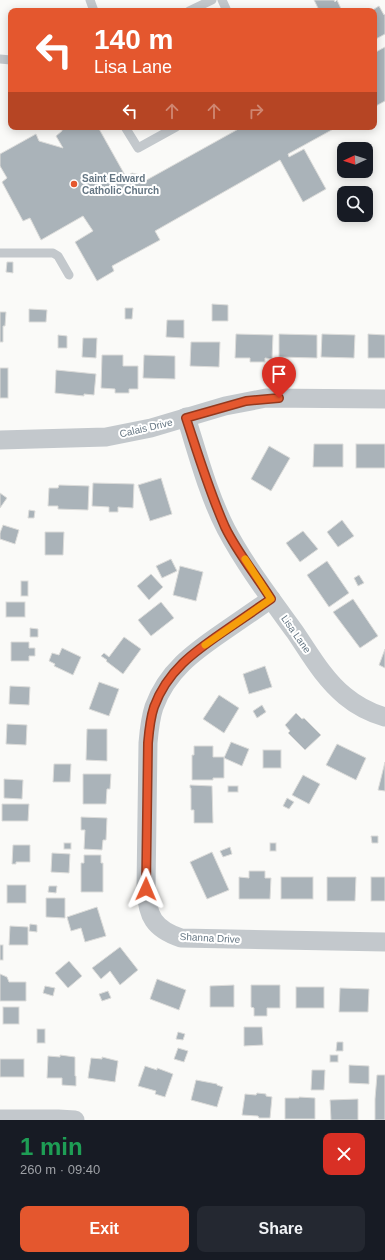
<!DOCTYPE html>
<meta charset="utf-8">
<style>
body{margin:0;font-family:Helvetica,sans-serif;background:#242831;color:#f1f3f6;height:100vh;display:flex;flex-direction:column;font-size:15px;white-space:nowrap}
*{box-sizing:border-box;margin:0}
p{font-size:13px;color:#9ea1a6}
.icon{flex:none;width:22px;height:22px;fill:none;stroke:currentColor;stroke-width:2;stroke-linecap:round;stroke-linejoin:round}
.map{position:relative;height:1120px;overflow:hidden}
.details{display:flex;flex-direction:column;background:#171b24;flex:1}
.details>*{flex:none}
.banner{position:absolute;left:8px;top:8px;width:369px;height:122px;border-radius:8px;box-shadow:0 2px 10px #0003;background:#e4572e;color:#fff;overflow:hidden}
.needle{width:26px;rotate:266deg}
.buttons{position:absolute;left:337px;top:142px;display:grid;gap:8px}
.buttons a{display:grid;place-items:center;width:36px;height:36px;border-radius:8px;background:#171b24;box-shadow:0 2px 10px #0003;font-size:20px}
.pin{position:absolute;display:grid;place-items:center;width:34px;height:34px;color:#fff;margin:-41px -17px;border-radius:50% 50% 50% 0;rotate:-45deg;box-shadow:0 0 4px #0007}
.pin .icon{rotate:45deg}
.me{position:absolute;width:44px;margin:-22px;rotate:1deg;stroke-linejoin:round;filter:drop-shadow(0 0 3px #0008)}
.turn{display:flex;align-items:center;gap:14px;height:84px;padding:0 20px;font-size:18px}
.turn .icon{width:52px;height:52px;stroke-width:2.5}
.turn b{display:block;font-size:28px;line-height:34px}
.lanes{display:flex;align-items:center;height:38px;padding:0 20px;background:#0003;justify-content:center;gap:20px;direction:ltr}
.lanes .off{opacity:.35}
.round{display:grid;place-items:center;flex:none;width:42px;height:42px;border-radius:8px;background:#242831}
.summary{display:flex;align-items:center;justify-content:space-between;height:68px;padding:0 20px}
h1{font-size:24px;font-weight:700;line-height:30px;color:#1e9e55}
.primary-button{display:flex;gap:8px;margin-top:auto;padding:8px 20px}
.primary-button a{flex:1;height:46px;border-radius:8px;background:#e4572e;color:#fff;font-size:16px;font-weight:700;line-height:46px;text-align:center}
.primary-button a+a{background:#242831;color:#f1f3f6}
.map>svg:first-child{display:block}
.building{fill:#aab3b9;stroke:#dcdcda}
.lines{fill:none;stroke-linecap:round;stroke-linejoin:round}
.lane{stroke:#c3c8cc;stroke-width:9}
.street{stroke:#c3c8cc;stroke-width:19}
.route-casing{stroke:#94391e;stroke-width:10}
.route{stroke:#e4572e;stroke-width:7}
.slow{stroke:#f59e0b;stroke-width:7}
.poi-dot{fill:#e4572e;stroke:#fff;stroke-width:1.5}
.labels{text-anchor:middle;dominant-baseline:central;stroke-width:4;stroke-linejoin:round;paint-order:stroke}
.poi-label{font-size:10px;font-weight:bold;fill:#657683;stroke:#fff;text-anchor:start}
.street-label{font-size:10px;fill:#657683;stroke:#fff}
</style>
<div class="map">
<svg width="385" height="1120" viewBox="0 0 385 1120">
<rect width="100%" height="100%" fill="#fafaf8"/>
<g class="building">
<polygon points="314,0 334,0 335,2 337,0 342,11 317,11 319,10"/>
<polygon points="379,6 384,15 385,14 385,34 374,40 374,11 371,11"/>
<polygon points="385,47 385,101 374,107 374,53"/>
<polygon points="64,127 98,127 126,177 132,173 140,175 143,182 242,127 337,127 288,154 289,157 304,149 326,189 303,202 280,160 155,231 160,240 112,266 114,271 97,281 75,242 93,231 83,216 41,240 30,218 23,221 2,182 7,178 0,166 0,154 36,134 39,141 63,148 56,136 62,131 62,128"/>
<polygon points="7,262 13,262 13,273 6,272"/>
<polygon points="212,304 228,305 228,321 212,321"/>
<polygon points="125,308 133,308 132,319 125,319"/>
<polygon points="29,309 47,310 46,322 29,322"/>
<polygon points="0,312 6,312 5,326 3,326 3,342 0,342"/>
<polygon points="167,320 184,320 184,338 166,337"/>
<polygon points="236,334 273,335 272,359 265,358 265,362 250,362 250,358 235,358"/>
<polygon points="279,334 317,335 317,358 279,357"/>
<polygon points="322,334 355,335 354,358 321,357"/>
<polygon points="368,334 385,335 385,358 368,358"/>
<polygon points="58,335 67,336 67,348 58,348"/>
<polygon points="83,338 97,338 96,358 82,357"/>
<polygon points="191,342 220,342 219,367 190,366"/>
<polygon points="102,355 123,355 123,366 138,366 138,389 129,389 129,393 115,393 115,389 101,388"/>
<polygon points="144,355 175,356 175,379 143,378"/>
<rect x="0" y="368" width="8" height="30"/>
<polygon points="56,370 96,374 94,395 84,394 84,396 55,393"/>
<polygon points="314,444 343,444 343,467 313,467"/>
<rect x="356" y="444" width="29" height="24"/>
<polygon points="269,446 290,458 271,491 251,479"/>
<polygon points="161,478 172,514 150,521 138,485"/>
<polygon points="93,483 134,484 133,508 118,507 118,512 109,512 109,507 92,506"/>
<polygon points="59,485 89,486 88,510 58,509 58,506 48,506 49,488 58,488"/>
<polygon points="0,493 7,498 0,508"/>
<polygon points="29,510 35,511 34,518 28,518"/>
<polygon points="342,520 354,536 338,547 327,532"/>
<polygon points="3,525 19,530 15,544 0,539 0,533"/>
<polygon points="303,531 318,549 300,562 286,543"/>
<polygon points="45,532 64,532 63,555 45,555"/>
<polygon points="171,559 177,571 162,578 156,566"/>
<polygon points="327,561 349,593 329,607 307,575"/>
<polygon points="180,566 203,572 196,601 173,595"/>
<polygon points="151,574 163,587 149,600 137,586"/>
<polygon points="359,575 364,583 358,586 354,578"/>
<rect x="21" y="581" width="7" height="15"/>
<polygon points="353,599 378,636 360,648 333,612"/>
<rect x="6" y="602" width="19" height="15"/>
<polygon points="161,602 174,618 151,636 138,620"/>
<polygon points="30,628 38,629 38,637 30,637"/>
<polygon points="124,637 141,649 123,674 106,661 107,660 101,656 104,653 109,657"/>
<polygon points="11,642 29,642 29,648 35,648 35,656 29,656 29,661 11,661"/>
<polygon points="62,648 81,657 73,675 54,666 55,664 49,661 52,653 59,655"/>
<polygon points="385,649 385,668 379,665"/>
<polygon points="265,666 272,687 249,694 243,674"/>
<polygon points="99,682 119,689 109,716 89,709"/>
<polygon points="10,686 30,687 29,705 9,704"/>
<polygon points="219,695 239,708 224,733 203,719"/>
<polygon points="262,705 266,712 257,718 253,711"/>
<polygon points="296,713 302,719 304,718 321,735 305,750 288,733 290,731 285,725"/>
<polygon points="7,724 27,725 26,745 6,744"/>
<polygon points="87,729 107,729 107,761 86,760"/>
<polygon points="231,742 249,749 242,766 224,758"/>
<polygon points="337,744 366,758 356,780 326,765"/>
<polygon points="194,746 213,746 213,757 224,757 224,778 213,778 213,780 192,780 192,755 194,755"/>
<rect x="263" y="750" width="18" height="18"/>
<polygon points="385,762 385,791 378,790"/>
<polygon points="54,764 71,764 70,782 53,782"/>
<polygon points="83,774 111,774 110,789 107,789 106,804 83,804"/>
<polygon points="303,775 320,784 309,804 292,795"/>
<polygon points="4,779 23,780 22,799 4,798"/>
<polygon points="190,785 212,786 213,823 194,823 194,810 191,810 191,788 190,788"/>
<rect x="228" y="786" width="10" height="6"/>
<polygon points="287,798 294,802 289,809 283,806"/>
<polygon points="2,804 29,804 28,821 2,821"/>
<polygon points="81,817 107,818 106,840 103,840 102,850 84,849 85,830 81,830"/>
<polygon points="371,836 378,836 378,843 372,843"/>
<rect x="64" y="843" width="7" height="6"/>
<rect x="270" y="843" width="6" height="8"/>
<polygon points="13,845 30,845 30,862 16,862 16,864 12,864"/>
<polygon points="230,847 232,854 223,857 220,851"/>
<polygon points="212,852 229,890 207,899 190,862"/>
<polygon points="52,853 70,854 69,873 51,872"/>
<polygon points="84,855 101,855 101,863 103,863 103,892 81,892 81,863 84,863"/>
<polygon points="249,871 265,871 265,878 271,878 270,899 239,899 239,877 249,878"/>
<rect x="281" y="877" width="32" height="22"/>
<polygon points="327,877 356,877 355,901 327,901"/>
<rect x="371" y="877" width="14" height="24"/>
<rect x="7" y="885" width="19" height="18"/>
<polygon points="49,886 57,886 56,893 48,892"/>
<polygon points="46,898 65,898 65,918 46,917"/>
<polygon points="97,907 106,936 85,942 81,928 71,931 67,917"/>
<polygon points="30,924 37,925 37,932 29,931"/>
<polygon points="10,926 28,927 28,945 9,945"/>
<rect x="0" y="945" width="3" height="15"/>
<polygon points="120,947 138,970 120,985 110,971 101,979 92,968"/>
<polygon points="69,961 82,976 68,988 55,973"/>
<polygon points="0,974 7,977 9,982 26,982 26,1001 0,1001"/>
<polygon points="157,979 186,990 179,1010 150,999"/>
<polygon points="234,985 234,1007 210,1007 210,986"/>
<polygon points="251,985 280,985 280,1008 267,1008 267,1016 254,1016 254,1008 251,1007"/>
<polygon points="45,986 55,988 53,996 43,993"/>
<rect x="296" y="987" width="28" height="21"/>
<polygon points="340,988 369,989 368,1012 339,1012"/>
<polygon points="108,991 111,998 102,1001 99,994"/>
<rect x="3" y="1007" width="16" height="17"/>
<polygon points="244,1027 262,1027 263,1045 244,1046"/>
<rect x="37" y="1029" width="8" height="14"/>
<polygon points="178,1032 185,1034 183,1040 176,1039"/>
<polygon points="337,1042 343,1042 343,1051 336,1051"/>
<polygon points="178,1048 188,1051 184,1062 174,1059"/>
<polygon points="60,1055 75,1057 75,1076 76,1076 76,1086 62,1085 62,1078 47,1078 48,1056 60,1057"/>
<rect x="330" y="1055" width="8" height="7"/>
<polygon points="102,1057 118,1061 115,1082 88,1078 91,1058 102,1059"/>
<rect x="0" y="1059" width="24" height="18"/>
<polygon points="349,1065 369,1066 369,1084 349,1083"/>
<polygon points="145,1066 157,1070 157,1068 173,1074 165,1097 155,1094 156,1091 138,1086"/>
<polygon points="312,1070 325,1070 324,1090 311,1090"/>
<polygon points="377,1075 385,1075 385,1120 375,1120 375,1099"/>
<polygon points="196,1080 217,1084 217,1085 223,1087 217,1107 191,1100"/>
<polygon points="257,1093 266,1094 266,1096 272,1097 270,1118 259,1118 258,1116 242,1115 245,1094 256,1095"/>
<polygon points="299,1097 315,1098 315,1119 285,1119 285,1098 299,1098"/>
<polygon points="358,1099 358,1120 331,1120 330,1100"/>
</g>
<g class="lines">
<g class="lane">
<polyline points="90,0 94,11"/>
<polyline points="222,0 227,11"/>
<polyline points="189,11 212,0"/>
<polyline points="0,59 11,60"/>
<polyline points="125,127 138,148 176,127"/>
<polyline points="0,253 53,253 58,256 69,275"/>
</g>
<g class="street">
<path d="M186,417C198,455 208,494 226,529C245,565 271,599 295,632C310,654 324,679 345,696C357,706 371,713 385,717"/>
<polyline points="0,440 106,437 151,428 225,406 266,398 385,399"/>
<path d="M271,599C255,610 239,621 223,632C194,652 167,671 154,707C150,719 149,731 148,743L146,889C147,916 154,929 181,938L385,942"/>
<polyline points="0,1119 58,1119 75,1120"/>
</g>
</g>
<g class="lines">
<g class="route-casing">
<path id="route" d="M146,889L148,743C149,731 150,719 154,707C167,671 194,652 223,632C239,621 255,610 271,599C256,575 237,552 225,527C209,491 198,454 186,418L246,401L279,398"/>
</g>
<use href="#route" class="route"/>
<polyline class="slow" points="205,645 271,599 245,559"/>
</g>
<circle class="poi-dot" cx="74" cy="184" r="4"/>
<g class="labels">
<g class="poi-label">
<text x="82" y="178">Saint Edward<tspan x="82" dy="12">Catholic Church</tspan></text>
</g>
<g class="street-label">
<text transform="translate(146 428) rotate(-13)">Calais Drive</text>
<text transform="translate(296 634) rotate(55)">Lisa Lane</text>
<text transform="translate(210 938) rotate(3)">Shanna Drive</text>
</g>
</g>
</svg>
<div class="buttons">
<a><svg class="needle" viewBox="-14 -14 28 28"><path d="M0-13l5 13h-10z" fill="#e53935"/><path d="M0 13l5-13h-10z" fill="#9ea1a6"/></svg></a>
<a><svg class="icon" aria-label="search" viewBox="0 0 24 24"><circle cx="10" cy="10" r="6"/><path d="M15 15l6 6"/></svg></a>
</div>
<div class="pin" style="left:279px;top:398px;background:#d93025"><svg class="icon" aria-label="arrive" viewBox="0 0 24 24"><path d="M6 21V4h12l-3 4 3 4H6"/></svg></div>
<svg class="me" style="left:146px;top:889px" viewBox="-20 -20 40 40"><path d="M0-17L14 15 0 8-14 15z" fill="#e4572e" stroke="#fff" stroke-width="4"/></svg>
<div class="banner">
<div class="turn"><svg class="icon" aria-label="left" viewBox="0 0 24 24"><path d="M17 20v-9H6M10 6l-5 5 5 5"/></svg><div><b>140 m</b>Lisa Lane</div></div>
<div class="lanes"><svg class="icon" aria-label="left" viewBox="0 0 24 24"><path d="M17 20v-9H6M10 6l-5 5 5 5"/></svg><svg class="icon off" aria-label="ahead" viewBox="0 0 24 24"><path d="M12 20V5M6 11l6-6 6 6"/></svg><svg class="icon off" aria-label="ahead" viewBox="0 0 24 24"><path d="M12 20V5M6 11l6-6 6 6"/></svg><svg class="icon off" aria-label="right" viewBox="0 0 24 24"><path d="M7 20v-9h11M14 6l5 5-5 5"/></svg></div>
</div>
</div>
<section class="details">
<div class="summary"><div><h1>1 min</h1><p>260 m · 09:40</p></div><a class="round" style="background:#d93025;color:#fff"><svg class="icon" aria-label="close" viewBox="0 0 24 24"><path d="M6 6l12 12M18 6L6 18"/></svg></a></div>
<div class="primary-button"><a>Exit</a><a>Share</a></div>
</section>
